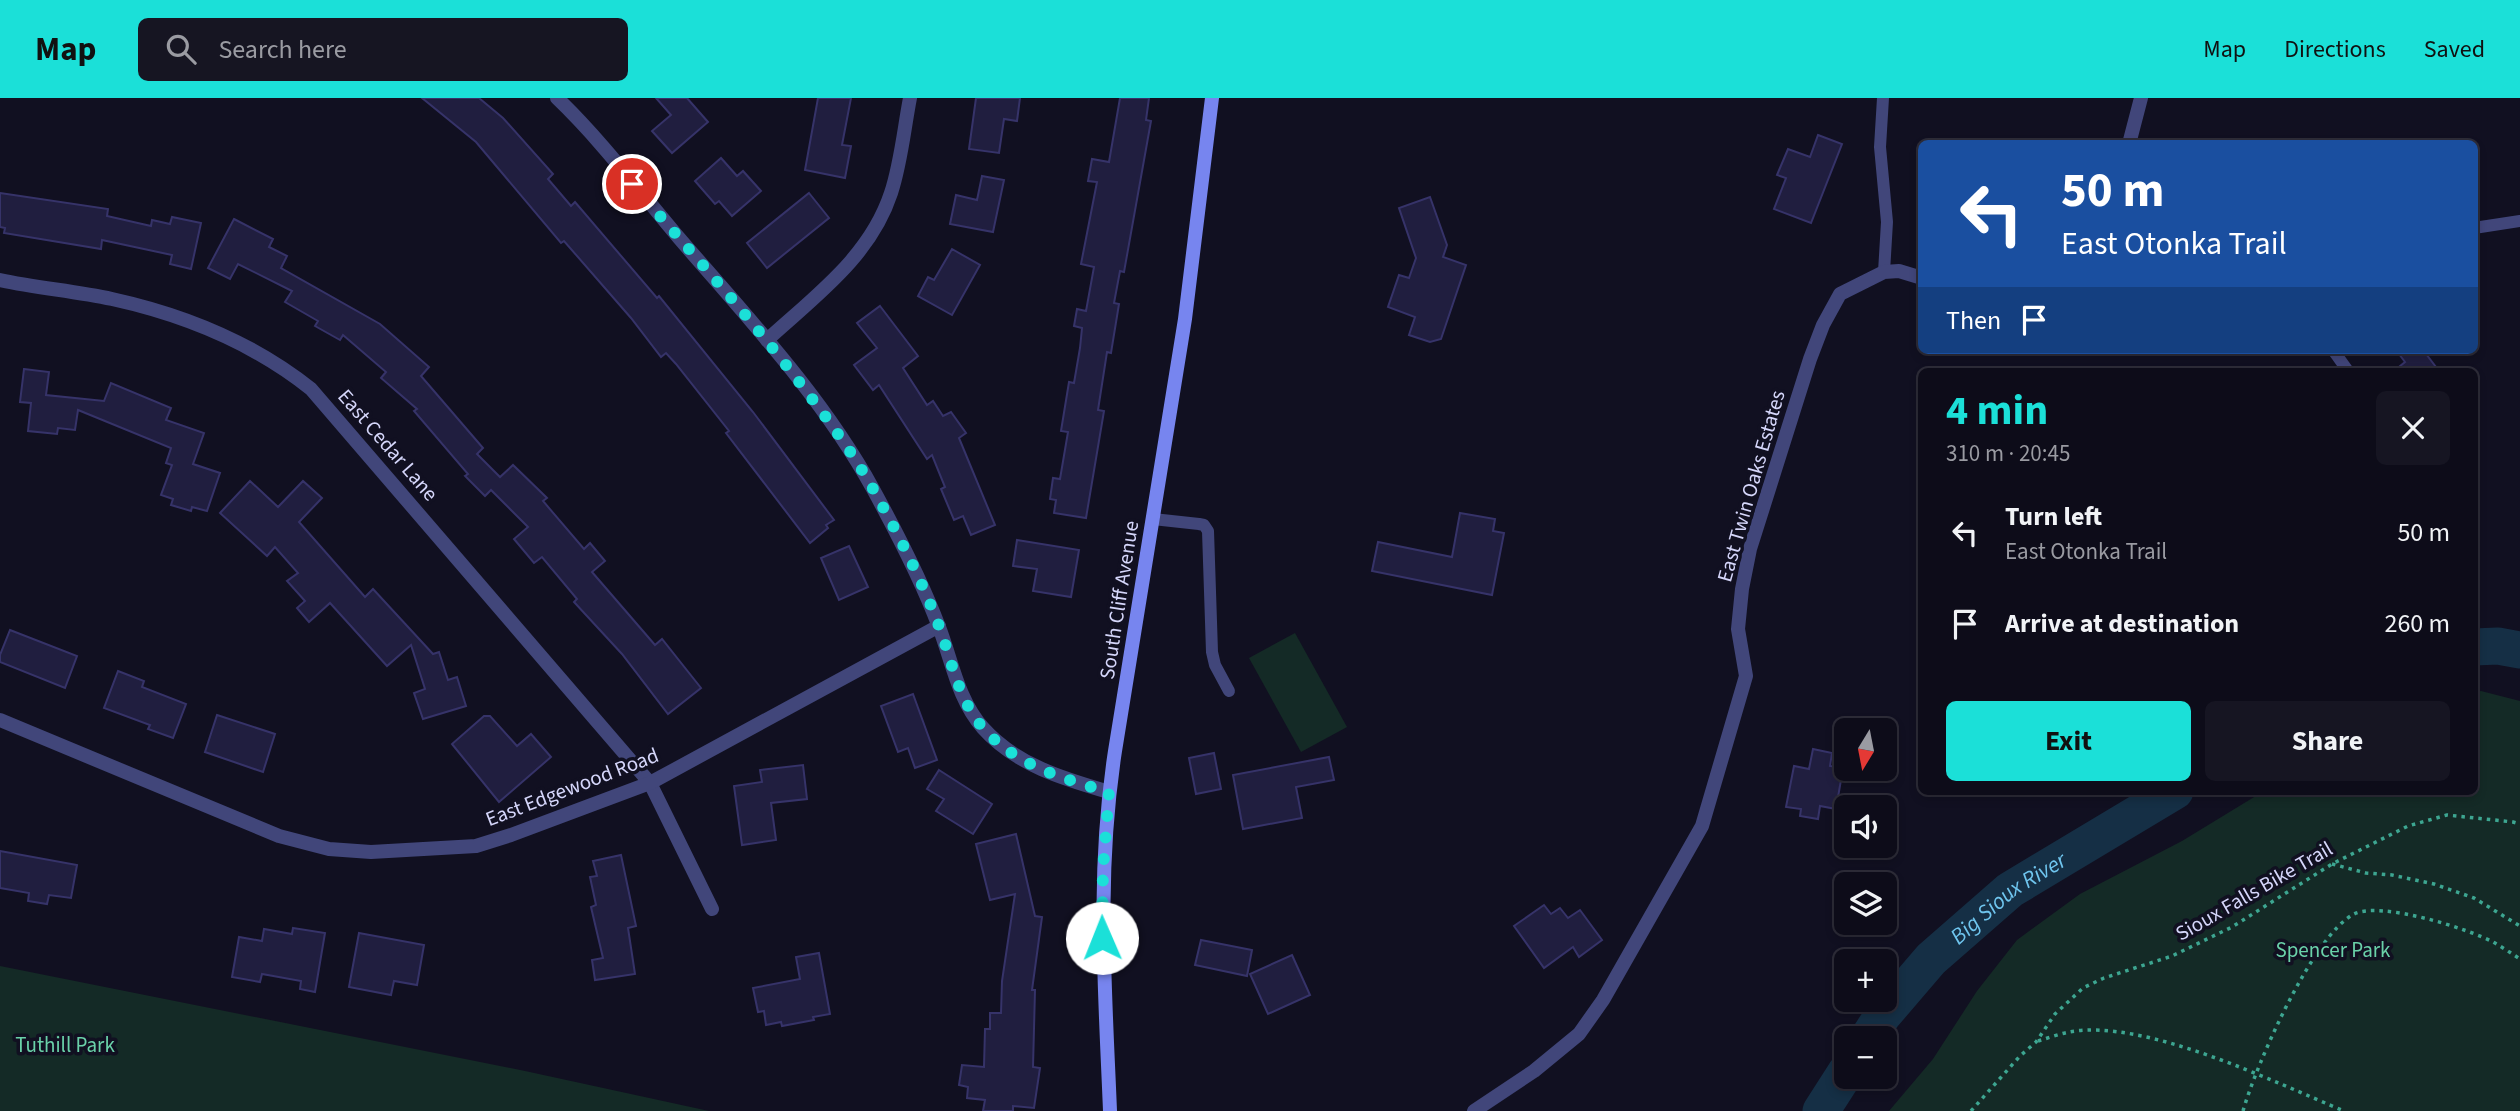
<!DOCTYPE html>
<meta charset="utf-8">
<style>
body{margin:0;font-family:"Source Sans 3",sans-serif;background:#161522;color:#f1f3f6;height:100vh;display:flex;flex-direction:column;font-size:26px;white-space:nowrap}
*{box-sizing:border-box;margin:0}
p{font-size:23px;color:#9a9ba2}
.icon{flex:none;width:38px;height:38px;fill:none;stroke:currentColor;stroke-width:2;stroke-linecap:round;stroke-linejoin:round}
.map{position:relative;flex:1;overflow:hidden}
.panel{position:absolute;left:1918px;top:270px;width:560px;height:427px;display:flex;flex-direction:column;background:#0d0c19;border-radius:10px;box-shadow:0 4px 10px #0003,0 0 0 2px #2d2c38}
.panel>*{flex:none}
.banner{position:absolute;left:1918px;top:42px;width:560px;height:214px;border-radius:10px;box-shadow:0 4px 10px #0003,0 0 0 2px #2d2c38;background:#1a4fa0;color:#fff;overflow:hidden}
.needle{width:46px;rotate:190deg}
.controls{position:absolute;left:1834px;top:620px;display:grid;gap:14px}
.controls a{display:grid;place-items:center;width:63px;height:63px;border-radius:10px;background:#0d0c19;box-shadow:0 4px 10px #0003,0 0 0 2px #2d2c38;font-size:35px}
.pin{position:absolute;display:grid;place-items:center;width:60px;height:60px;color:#fff;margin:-30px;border:4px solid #fff;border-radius:50%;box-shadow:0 2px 7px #0007}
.me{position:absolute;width:77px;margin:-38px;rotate:359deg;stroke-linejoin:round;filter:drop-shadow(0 0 5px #0008)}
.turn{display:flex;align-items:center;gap:24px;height:147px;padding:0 28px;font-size:32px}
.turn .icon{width:91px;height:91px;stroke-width:2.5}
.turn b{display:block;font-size:49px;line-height:60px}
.then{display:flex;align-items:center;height:66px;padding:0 28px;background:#0003;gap:14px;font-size:26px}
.round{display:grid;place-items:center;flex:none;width:74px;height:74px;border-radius:10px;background:#161522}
.head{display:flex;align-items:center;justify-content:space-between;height:119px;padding:0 28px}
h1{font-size:42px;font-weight:700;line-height:52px;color:#1be0d8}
.cta{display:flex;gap:14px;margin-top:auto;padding:14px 28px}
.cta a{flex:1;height:80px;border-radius:10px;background:#1be0d8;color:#111;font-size:28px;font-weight:700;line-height:80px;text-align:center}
.cta a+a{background:#161522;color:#f1f3f6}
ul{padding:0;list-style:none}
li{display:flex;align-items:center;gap:21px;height:91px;padding:0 28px}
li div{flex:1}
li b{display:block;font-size:26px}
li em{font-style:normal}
header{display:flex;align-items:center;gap:42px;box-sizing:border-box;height:98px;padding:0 35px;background:#1be0d8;color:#111}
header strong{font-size:33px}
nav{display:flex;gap:38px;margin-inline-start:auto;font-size:24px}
.search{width:490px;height:63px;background:#161522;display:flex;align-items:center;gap:18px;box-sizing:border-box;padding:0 24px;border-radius:10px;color:#9a9ba2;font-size:26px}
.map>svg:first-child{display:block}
.green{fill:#142a26}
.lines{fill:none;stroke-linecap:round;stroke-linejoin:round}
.river{stroke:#152f45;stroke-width:37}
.building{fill:#201e3f;stroke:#363369;stroke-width:2}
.path{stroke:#3da691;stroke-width:3.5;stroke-dasharray:3.5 5;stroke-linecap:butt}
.service{stroke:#41467a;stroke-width:12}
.minor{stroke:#41467a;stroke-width:14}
.secondary{stroke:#7785ef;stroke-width:14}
.route{stroke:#1be0d8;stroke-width:12;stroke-dasharray:0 21.6}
.labels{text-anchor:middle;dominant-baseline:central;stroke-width:7;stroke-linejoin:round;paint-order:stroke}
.street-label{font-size:21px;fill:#d5d6fa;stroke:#111021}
.park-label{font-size:21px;fill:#6ad1a9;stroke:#111021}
.water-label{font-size:23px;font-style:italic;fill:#6fc5ee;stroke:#111021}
</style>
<header>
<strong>Map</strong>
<div class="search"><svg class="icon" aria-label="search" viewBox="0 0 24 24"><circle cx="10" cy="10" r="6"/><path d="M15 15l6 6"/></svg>Search here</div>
<nav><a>Map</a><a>Directions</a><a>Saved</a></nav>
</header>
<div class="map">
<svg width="2520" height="1013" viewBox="0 0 2520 1013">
<rect width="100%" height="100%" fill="#111021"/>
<g class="green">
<polygon points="1295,535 1347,629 1301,654 1249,560"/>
<polygon points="2481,593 2520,603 2520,1013 1889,1013 1933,961 1977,893 2017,842 2080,796 2182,743 2264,693 2474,693 2475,594"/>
<polygon points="0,868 525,973 709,1013 0,1013"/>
</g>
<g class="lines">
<g class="river">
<polyline points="2474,549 2498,548 2520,552"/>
<path id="s1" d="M1868,940L1883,917L1931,861L2010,792L2175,693"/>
<polyline points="1821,1013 1846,974"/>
</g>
</g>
<g class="building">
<polygon points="422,0 479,0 503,20 553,76 548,81 571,108 575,104 657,200 659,198 753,314 834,422 826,427 828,430 810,445 726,335 729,333 676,266 666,255 661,259 631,220 564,143 561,145 476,44"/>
<polygon points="656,0 687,0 708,24 672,55 652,33 671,17"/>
<polygon points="818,0 851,0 842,47 851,48 845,80 805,72"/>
<polygon points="976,0 1020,0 1017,23 1004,21 999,55 969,51"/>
<polygon points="1120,0 1149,0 1146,22 1151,23 1124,174 1120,173 1114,205 1119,206 1111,255 1107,254 1098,312 1104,313 1086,420 1054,415 1056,402 1050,401 1053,380 1060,381 1068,334 1061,333 1069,284 1074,285 1080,250 1082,230 1074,228 1077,211 1086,213 1094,169 1081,166 1097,84 1088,83 1092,61 1109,64"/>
<polygon points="1818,37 1842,46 1811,125 1774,111 1786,80 1777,77 1788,51 1810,59"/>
<polygon points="721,60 737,78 743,73 761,93 732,118 719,103 715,106 695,83"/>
<polygon points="982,78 1004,82 993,134 950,126 956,97 977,102"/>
<polygon points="0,95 108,111 107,118 151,128 152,122 170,126 172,119 201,125 191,171 170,166 172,157 102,142 101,151 4,135 5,130 0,129"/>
<polygon points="809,95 829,120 767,170 747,145"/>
<polygon points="1430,99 1447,147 1443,159 1466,167 1441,241 1430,244 1409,237 1415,219 1388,209 1399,177 1409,180 1416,160 1399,110"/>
<polygon points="234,121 273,141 269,149 287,158 281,170 380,226 429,269 421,278 483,350 477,356 500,379 513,367 547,400 543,403 584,451 590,445 605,463 592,474 655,547 662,541 701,590 668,616 622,556 574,504 577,501 542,459 534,465 514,441 528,429 491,392 485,398 465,378 468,376 414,313 417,311 381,280 386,274 343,237 340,242 315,228 318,223 285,204 292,193 238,166 230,181 208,170"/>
<polygon points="952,151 980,167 952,217 918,198 928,179 934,182"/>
<polygon points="880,208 918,258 903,270 927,307 933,303 943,318 951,314 966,335 959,340 995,427 971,437 963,418 954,422 941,391 945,389 932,357 927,361 879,287 873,292 854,267 877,250 857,225"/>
<polygon points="2396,252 2423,252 2439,273 2394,273 2405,264"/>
<polygon points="24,271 49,274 46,297 104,303 111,285 171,310 166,322 204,335 193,366 220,375 207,413 192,409 191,413 171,407 173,401 161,397 172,367 166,365 171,350 78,312 75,332 58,330 57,336 28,333 31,305 20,304"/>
<polygon points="250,383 278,409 303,383 322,400 299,424 365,499 373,491 433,556 439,554 448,582 457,579 466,608 423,621 414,595 425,591 411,547 387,568 330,505 309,524 297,510 305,503 287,483 298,475 275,449 267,458 220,415"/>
<polygon points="1460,415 1495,421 1493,433 1504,435 1492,497 1372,473 1378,444 1452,459"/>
<polygon points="1017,442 1079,452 1071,499 1033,493 1037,471 1013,468"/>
<polygon points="849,448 868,489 839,502 821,460"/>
<polygon points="10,532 77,558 65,590 0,564 0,557"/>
<polygon points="118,573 144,583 142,589 186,606 173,640 148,631 150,627 104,610"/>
<polygon points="913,596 937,662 915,670 908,650 898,654 881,608"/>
<polygon points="217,617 275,636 263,674 205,654"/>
<polygon points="484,618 490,618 517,648 531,636 551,659 499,704 452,646"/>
<polygon points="1813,651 1832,655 1830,668 1843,670 1836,711 1820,708 1818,721 1800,718 1801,711 1786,709 1794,668 1809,671"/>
<polygon points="1214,655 1221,691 1196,696 1189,660"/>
<polygon points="1329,659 1334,682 1296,689 1302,720 1243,731 1233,677"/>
<polygon points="803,667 807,701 771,705 776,742 742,747 734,688 762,684 760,672"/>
<polygon points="939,672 992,706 973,736 936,713 944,701 927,691"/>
<polygon points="1016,736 1035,818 1042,819 1032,892 1035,892 1033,969 1040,970 1034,1010 1013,1008 1013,1013 983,1013 985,1002 967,1000 968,989 959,987 962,967 984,969 985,931 990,931 990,915 1001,915 1002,883 1015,796 990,802 976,746"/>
<polygon points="0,753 77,767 71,800 49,797 47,806 28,803 29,795 0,790"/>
<polygon points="621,757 636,828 628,830 635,876 595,882 592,862 603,860 591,809 596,807 590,779 597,778 593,763"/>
<polygon points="1544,807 1551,816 1560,810 1568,820 1580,812 1602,842 1579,859 1573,849 1544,870 1514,828"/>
<polygon points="293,830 325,835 315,894 300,891 301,883 262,876 260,884 232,879 239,839 262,843 264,831 292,836"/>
<polygon points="359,835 424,847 417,887 394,883 391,897 349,889"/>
<polygon points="1201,842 1252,852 1247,878 1195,867"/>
<polygon points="819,855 830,916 813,919 814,922 782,928 781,924 766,927 764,913 758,914 753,890 800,881 796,859"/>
<polygon points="1292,857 1310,897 1268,916 1250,876"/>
</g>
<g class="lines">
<g class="path">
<polyline points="2332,766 2366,775 2392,777 2434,786 2474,800 2520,828"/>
<path d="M2038,943C2048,940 2059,936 2069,934C2144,920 2274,984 2344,1013"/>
<polyline points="1971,1013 2020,958 2036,944 2055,916 2083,890 2104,880 2172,858 2232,829 2332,766 2408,728 2447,717 2513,724 2520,726"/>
<path d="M2243,1013C2256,967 2313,837 2354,816C2381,803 2466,830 2493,844C2502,849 2511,855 2520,861"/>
</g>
<g class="service">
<polyline points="1883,0 1880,49 1887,124 1884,174"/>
<polyline points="2474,130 2520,123"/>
<polyline points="2333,252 2348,273"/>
<polyline points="1153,421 1199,426 1204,427 1208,433 1212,554 1215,567 1229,593"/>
</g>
<g class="minor">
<path d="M557,0C600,41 640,94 679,140C747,219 822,298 873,391C897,435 921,481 939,529C952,563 958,602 983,630C1016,667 1064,681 1109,694"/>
<polyline points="2129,46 2141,0"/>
<path d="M0,182C37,190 75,193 112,201C185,217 252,244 311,291L650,685L712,811"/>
<path d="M767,242C815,198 870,159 891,95C901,65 904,31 910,0"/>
<polyline points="0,622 279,738 329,751 371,754 476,748 511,737 650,685 939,528"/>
<polyline points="1474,1013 1534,973 1579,936 1603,902 1702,728 1746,578 1738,531 1742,491 1750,451 1810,261 1823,227 1840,196 1884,174 1899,173 1922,180"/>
</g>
<path class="secondary" d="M1110,1013C1105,889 1096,777 1115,653L1185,221L1212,0"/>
</g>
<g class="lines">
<path class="route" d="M632,86C689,151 747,216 800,285C826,319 851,352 872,389C897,434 921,480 939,528C952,563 958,601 983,630C1015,667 1064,681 1109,694L1103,772L1102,840"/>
</g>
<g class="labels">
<g class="street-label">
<text transform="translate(388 347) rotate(49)">East Cedar Lane</text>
<text transform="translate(1751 388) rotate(-74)">East Twin Oaks Estates</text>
<text transform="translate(1119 502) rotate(-81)">South Cliff Avenue</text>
<text transform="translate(572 689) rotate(-21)">East Edgewood Road</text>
<text transform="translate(2254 793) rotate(-30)">Sioux Falls Bike Trail</text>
</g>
<g class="park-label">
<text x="2333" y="852">Spencer Park</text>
<text x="65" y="947">Tuthill Park</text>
</g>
<g class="water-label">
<text stroke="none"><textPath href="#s1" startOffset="200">Big Sioux River</textPath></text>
</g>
</g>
</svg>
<div class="controls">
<a><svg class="needle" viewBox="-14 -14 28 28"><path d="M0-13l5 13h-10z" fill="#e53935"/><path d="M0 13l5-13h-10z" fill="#9a9ba2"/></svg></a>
<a><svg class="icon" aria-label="sound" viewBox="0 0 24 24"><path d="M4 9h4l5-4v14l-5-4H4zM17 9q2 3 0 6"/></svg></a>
<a><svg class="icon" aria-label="layers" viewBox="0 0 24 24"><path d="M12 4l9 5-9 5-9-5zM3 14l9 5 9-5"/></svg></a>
<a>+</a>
<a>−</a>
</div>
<div class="pin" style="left:632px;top:86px;background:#d93025"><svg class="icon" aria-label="arrive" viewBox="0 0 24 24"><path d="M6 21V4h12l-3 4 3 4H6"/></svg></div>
<svg class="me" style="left:1102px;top:840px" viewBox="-20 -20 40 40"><circle r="19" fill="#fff"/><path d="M0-13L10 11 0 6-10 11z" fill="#1be0d8"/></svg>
<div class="banner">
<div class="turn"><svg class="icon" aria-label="left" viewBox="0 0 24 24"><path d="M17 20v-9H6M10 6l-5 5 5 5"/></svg><div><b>50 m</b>East Otonka Trail</div></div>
<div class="then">Then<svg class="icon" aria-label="arrive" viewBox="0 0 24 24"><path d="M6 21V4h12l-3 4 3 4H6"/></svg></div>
</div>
<section class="panel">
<div class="head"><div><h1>4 min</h1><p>310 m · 20:45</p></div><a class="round"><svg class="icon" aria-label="close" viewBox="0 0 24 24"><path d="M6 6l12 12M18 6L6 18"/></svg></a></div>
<ul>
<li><svg class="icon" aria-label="left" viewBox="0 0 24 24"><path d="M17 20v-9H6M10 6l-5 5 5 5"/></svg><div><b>Turn left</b><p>East Otonka Trail</p></div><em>50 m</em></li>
<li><svg class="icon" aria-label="arrive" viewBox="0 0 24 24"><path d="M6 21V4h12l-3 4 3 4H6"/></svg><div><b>Arrive at destination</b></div><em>260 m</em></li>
</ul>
<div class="cta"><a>Exit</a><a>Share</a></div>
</section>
</div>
